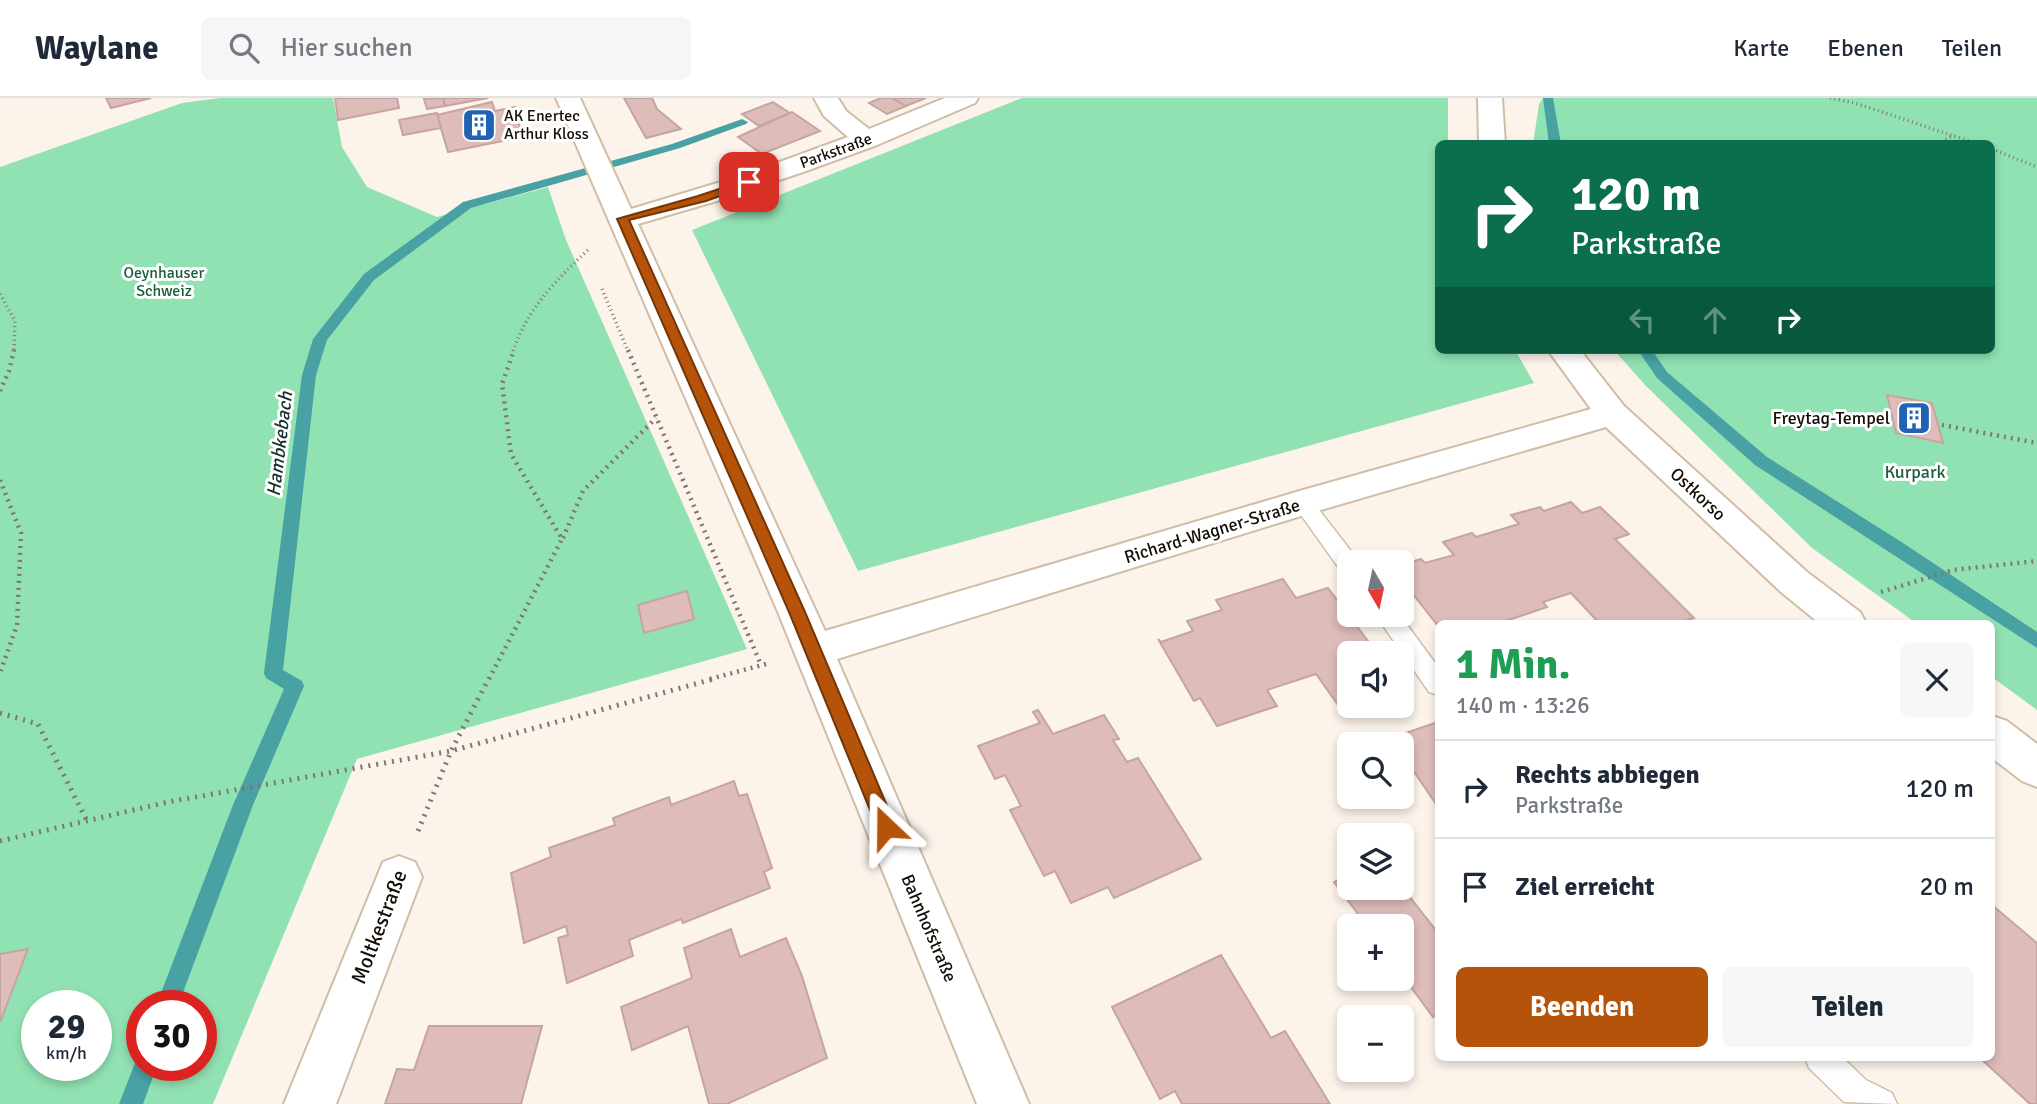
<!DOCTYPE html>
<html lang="de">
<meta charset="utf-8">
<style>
body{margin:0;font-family:Signika,sans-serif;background:#f6f6f7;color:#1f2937;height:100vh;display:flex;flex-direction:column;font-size:26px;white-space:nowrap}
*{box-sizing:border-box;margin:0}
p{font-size:23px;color:#747a83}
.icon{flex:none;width:38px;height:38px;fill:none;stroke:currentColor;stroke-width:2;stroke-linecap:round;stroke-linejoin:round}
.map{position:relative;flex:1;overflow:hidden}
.details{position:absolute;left:1435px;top:522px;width:560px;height:441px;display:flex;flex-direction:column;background:#fff;border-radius:10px;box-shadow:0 4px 10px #0003}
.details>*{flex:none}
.banner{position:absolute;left:1435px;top:42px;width:560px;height:214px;border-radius:10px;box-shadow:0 4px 10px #0003;background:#0b6e4f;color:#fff;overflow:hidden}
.needle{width:46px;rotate:171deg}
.fabs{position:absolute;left:1337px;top:452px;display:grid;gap:14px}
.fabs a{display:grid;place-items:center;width:77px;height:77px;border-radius:10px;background:#fff;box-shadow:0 4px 10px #0003;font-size:35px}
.speed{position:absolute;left:21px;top:892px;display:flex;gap:14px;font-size:35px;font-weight:700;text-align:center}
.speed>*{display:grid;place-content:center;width:91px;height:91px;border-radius:50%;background:#fff;box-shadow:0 4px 10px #0003;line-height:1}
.speed small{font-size:18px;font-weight:400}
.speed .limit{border:10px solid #d22;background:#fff;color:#111}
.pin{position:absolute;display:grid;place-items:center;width:60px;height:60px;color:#fff;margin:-30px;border-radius:14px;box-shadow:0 4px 10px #0006}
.me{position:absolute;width:77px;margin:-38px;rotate:337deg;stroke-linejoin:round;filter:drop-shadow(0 0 5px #0008)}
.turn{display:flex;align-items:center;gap:24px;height:147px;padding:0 21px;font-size:32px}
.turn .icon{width:91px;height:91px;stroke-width:2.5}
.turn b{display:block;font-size:49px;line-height:60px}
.lanes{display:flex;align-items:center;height:66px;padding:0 21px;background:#0003;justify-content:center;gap:35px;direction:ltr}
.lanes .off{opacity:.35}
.round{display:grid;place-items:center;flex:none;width:74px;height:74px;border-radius:10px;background:#f6f6f7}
.summary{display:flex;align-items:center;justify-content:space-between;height:119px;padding:0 21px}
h1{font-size:42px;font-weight:700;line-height:52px;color:#1e9e55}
.button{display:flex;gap:14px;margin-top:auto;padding:14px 21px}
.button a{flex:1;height:80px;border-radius:10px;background:#b45309;color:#fff;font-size:28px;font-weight:700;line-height:80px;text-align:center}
.button a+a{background:#f6f6f7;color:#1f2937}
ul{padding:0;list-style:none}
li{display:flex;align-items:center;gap:21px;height:98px;padding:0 21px;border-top:2px solid #e0e1e3}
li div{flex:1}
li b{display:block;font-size:26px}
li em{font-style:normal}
header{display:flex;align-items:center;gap:42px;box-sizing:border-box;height:98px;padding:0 35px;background:#fff;border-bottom:2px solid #e0e1e3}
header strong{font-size:33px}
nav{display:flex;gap:38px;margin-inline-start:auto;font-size:24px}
.search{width:490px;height:63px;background:#f6f6f7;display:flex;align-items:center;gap:18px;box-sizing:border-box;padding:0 24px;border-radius:10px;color:#747a83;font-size:26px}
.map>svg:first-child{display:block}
.green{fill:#91e2b3;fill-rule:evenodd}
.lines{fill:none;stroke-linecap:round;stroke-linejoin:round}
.stream{fill:#48a2a4;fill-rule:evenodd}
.building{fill:#ddbcb9;stroke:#c5a4a2;stroke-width:2}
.service-casing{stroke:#d1bda6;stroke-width:3}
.minor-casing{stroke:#d1bda6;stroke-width:4}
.path-far2{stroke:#7f776f;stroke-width:3.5;stroke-dasharray:1 3.5;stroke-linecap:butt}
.path-far1{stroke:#7f776f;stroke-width:4.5;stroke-dasharray:2 5;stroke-linecap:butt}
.path{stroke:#7f776f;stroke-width:5;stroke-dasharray:2 6;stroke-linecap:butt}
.service{fill:#fff;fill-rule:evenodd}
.minor{fill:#fff;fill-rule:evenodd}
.route{fill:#b45309;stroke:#753606;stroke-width:2}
.labels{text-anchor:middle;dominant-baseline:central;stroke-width:6;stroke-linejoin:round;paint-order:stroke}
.far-poi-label{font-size:16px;fill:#140d06;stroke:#fff;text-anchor:start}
.far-street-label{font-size:16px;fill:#140d06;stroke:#fff}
.far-park-label{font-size:16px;fill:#1a5e3d;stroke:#fff}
.poi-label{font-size:18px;fill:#140d06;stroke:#fff;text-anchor:end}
.park-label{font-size:18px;fill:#1a5e3d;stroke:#fff}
.street-label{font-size:18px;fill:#140d06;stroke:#fff}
.water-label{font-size:19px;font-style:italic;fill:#172e2e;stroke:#fff}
.near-street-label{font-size:21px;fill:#140d06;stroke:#fff}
</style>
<header>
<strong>Waylane</strong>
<div class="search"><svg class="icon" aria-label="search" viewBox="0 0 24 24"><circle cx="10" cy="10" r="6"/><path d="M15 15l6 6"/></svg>Hier suchen</div>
<nav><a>Karte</a><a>Ebenen</a><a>Teilen</a></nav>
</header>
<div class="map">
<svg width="2037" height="1006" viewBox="0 0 2037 1006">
<rect width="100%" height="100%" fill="#fcf4eb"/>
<g class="green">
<path d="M220,0H333L342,49L367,89L437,119L548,89L566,142L747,551L357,661L213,1006H0V69L182,5ZM37,908H96V968H37ZM142,908H201V968H142Z"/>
<polygon points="1022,0 1448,0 1448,45 1438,46 1438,252 1515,252 1534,285 858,473 692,132"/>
<polygon points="1543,0 2037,0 2037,612 1992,579 1992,525 1916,525 1812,450 1645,287 1614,252 1992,252 1992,46 1533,46 1539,6"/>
</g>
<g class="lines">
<g class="stream">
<polygon points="1543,0 1553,0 1561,46 1549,46"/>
<polygon points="742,21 748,24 746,26 680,50 471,110 374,182 327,242 316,277 283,572 302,583 304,588 253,707 178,908 156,908 233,707 284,591 266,580 264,575 302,277 313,241 364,176 463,104 672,46"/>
<polygon points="1638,252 1652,252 1667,274 1767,359 1903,445 2037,534 2037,550 1755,367 1657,280"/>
<polygon points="142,958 142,968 157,968 143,1006 119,1006 137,960"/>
</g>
</g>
<g class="building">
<polygon points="106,0 151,0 111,10"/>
<polygon points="335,0 397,0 399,10 338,22"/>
<polygon points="443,0 488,0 445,8"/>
<polygon points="443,0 445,8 427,11 424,1"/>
<polygon points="624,0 652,0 657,11 681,31 646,40"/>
<polygon points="881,0 892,0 906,8 887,16 869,5"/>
<polygon points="892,0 926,0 906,8"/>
<polygon points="492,4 495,13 515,9 522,39 448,54 437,17"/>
<polygon points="773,4 790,15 759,28 742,16"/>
<polygon points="792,14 820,33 762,56 738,39"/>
<polygon points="437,15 441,30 403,37 399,22"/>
<polygon points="1887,297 1932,305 1943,345 1896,335"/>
<polygon points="1571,404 1582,415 1600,409 1629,436 1615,441 1694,520 1679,525 1599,525 1571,495 1543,504 1547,509 1500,525 1438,525 1438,528 1402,482 1402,467 1421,461 1425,465 1454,457 1443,444 1472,435 1476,439 1519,426 1511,417 1540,409 1544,413"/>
<polygon points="1283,481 1296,500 1328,490 1377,555 1349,555 1349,603 1338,607 1316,576 1267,592 1277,608 1217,628 1200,600 1194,603 1158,541 1161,544 1193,533 1187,523 1222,512 1216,502"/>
<polygon points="687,493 694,521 644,535 638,507"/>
<polygon points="1038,612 1053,636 1104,617 1119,641 1113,642 1127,664 1138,660 1201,761 1114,800 1108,789 1071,805 1055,773 1044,778 1010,712 1021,708 1005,677 995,681 978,648 1040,625 1033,614"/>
<polygon points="1438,624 1438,709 1402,656 1402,646 1395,646 1391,640"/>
<polygon points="734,683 739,698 747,696 772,770 764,774 770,790 683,825 681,821 629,842 633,858 567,885 558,840 568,837 566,828 524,845 511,775 551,759 549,750 615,727 613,720 669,699 671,707"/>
<polygon points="1349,776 1349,789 1402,789 1438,835 1438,916 1433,919 1402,877 1402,828 1367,828 1334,784"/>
<polygon points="1992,807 2037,845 2037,1006 2030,1006 1979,959 1992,959"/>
<polygon points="731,831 740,859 786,840 802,878 827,960 727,1006 709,1006 688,928 632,952 621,909 692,880 684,850"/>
<polygon points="28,851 1,922 0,923 0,856"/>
<polygon points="1221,857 1271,940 1285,933 1330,1006 1182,1006 1175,993 1160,1001 1112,909"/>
<polygon points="429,928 542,928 521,1006 385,1006 397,971 414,972"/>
</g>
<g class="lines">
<g class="service-casing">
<g id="service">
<polygon points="1303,398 1310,400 1357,461 1358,464 1349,464 1349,475 1341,473 1296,410 1292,405 1296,400"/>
<polygon points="1375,516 1399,516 1438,569 1438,597 1429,594"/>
<polygon points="1805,959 1842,959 1866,982 1892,995 1897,1006 1844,1004 1809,970"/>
</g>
</g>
<g class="minor-casing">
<g id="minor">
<polygon points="556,0 580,0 631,111 744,77 848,39 824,18 814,0 838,0 846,13 869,31 945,0 978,0 975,5 877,47 806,73 720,102 638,126 825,533 1303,392 1591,311 1548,252 1580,252 1624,308 1807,474 1860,514 1866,525 1819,525 1781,494 1606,329 1314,414 837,561 1029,1006 977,1006 778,514"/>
<polygon points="1478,0 1502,0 1505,46 1479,46"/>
<polygon points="1992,618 2007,623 2037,646 2037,689 2022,683 1992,660"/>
<polygon points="399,758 415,764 422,779 336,1006 284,1006 383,764"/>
</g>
</g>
<g class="path-far2">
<polyline points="1830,0 1855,5 1978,46"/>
<polyline points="1938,46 1954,37"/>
<polyline points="1992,51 2037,69"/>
<polyline points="602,191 628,253"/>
<polyline points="0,196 15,223 14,253"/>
<path d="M513,253C528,210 556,182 589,151"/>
</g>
<g class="path-far1">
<polyline points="628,252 761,567"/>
<polyline points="0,293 9,273 14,252"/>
<polyline points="1942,327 2037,345"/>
<polyline points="0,382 21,435 17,527 0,575"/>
<polyline points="563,440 583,393 656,320"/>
<polyline points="1881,494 1953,472 2037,463"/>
<polyline points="489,581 562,441 511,356 502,286 514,252"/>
<polyline points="710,581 766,566"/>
</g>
<g class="path">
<polyline points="0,615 38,626 87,723"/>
<polyline points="418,733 451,653 489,580"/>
<polyline points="0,743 168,704 451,653 717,580"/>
</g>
<use href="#service" class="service"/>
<use href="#minor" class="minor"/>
</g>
<polygon class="route" points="749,81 753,82 753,86 706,103 629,122 805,514 896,729 893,735 886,738 880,735 877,729 789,514 617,121 698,98"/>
<defs>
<g id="building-square" transform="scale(1.75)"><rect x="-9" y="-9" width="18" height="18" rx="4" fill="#2062b3" stroke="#fff"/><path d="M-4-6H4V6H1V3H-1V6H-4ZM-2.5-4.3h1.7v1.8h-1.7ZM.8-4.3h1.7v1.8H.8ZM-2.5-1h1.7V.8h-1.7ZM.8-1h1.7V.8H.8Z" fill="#fff"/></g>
</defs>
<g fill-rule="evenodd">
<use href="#building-square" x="479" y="27"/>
<use href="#building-square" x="1914" y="320"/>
</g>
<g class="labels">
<g class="far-poi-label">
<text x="504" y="18">AK Enertec<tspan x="504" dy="18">Arthur Kloss</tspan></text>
</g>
<g class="far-street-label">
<text transform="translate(836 53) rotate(-20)">Parkstraße</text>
</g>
<g class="far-park-label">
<text x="164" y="175">Oeynhauser<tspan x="164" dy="18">Schweiz</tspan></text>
</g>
<g class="poi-label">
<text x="1890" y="320">Freytag-Tempel</text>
</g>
<g class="park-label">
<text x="1915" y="374">Kurpark</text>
</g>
<g class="street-label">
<text transform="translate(1698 396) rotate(43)">Ostkorso</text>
<text transform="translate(1212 433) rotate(-17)">Richard-Wagner-Straße</text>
<text transform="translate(929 830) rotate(67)">Bahnhofstraße</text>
</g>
<g class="water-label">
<text transform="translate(280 346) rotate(-83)">Hambkebach</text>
</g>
<g class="near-street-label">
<text transform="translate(379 829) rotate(-69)">Moltkestraße</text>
</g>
</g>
</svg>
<div class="fabs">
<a><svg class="needle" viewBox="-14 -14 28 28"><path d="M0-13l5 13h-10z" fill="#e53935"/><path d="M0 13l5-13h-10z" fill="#747a83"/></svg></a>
<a><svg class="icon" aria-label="sound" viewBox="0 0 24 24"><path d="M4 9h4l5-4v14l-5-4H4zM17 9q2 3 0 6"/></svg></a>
<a><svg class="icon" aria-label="search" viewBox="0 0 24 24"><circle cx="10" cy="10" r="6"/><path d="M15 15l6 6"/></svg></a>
<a><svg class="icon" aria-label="layers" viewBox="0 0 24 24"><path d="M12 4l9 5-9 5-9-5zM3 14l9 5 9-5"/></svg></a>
<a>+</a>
<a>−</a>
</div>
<div class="speed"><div>29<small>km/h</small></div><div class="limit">30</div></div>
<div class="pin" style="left:749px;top:84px;background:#d93025"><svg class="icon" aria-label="arrive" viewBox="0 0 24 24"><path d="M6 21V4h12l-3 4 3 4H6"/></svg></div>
<svg class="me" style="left:886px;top:729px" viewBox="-20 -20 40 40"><path d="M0-17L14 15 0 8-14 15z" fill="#b45309" stroke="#fff" stroke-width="4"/></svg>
<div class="banner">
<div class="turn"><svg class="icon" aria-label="right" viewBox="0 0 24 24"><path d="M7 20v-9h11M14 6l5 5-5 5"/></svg><div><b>120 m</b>Parkstraße</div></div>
<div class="lanes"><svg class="icon off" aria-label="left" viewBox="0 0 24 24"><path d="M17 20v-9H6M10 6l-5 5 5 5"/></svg><svg class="icon off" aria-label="ahead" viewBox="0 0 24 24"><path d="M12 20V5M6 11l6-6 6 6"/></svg><svg class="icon" aria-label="right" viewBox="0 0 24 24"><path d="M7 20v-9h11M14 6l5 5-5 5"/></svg></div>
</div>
<section class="details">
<div class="summary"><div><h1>1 Min.</h1><p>140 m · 13:26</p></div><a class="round"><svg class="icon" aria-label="close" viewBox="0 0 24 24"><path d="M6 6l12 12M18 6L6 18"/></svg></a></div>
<ul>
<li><svg class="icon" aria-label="right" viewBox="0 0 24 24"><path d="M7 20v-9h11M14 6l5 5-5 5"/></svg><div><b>Rechts abbiegen</b><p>Parkstraße</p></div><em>120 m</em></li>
<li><svg class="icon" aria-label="arrive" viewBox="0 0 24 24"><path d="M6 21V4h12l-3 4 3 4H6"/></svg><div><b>Ziel erreicht</b></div><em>20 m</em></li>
</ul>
<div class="button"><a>Beenden</a><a>Teilen</a></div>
</section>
</div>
